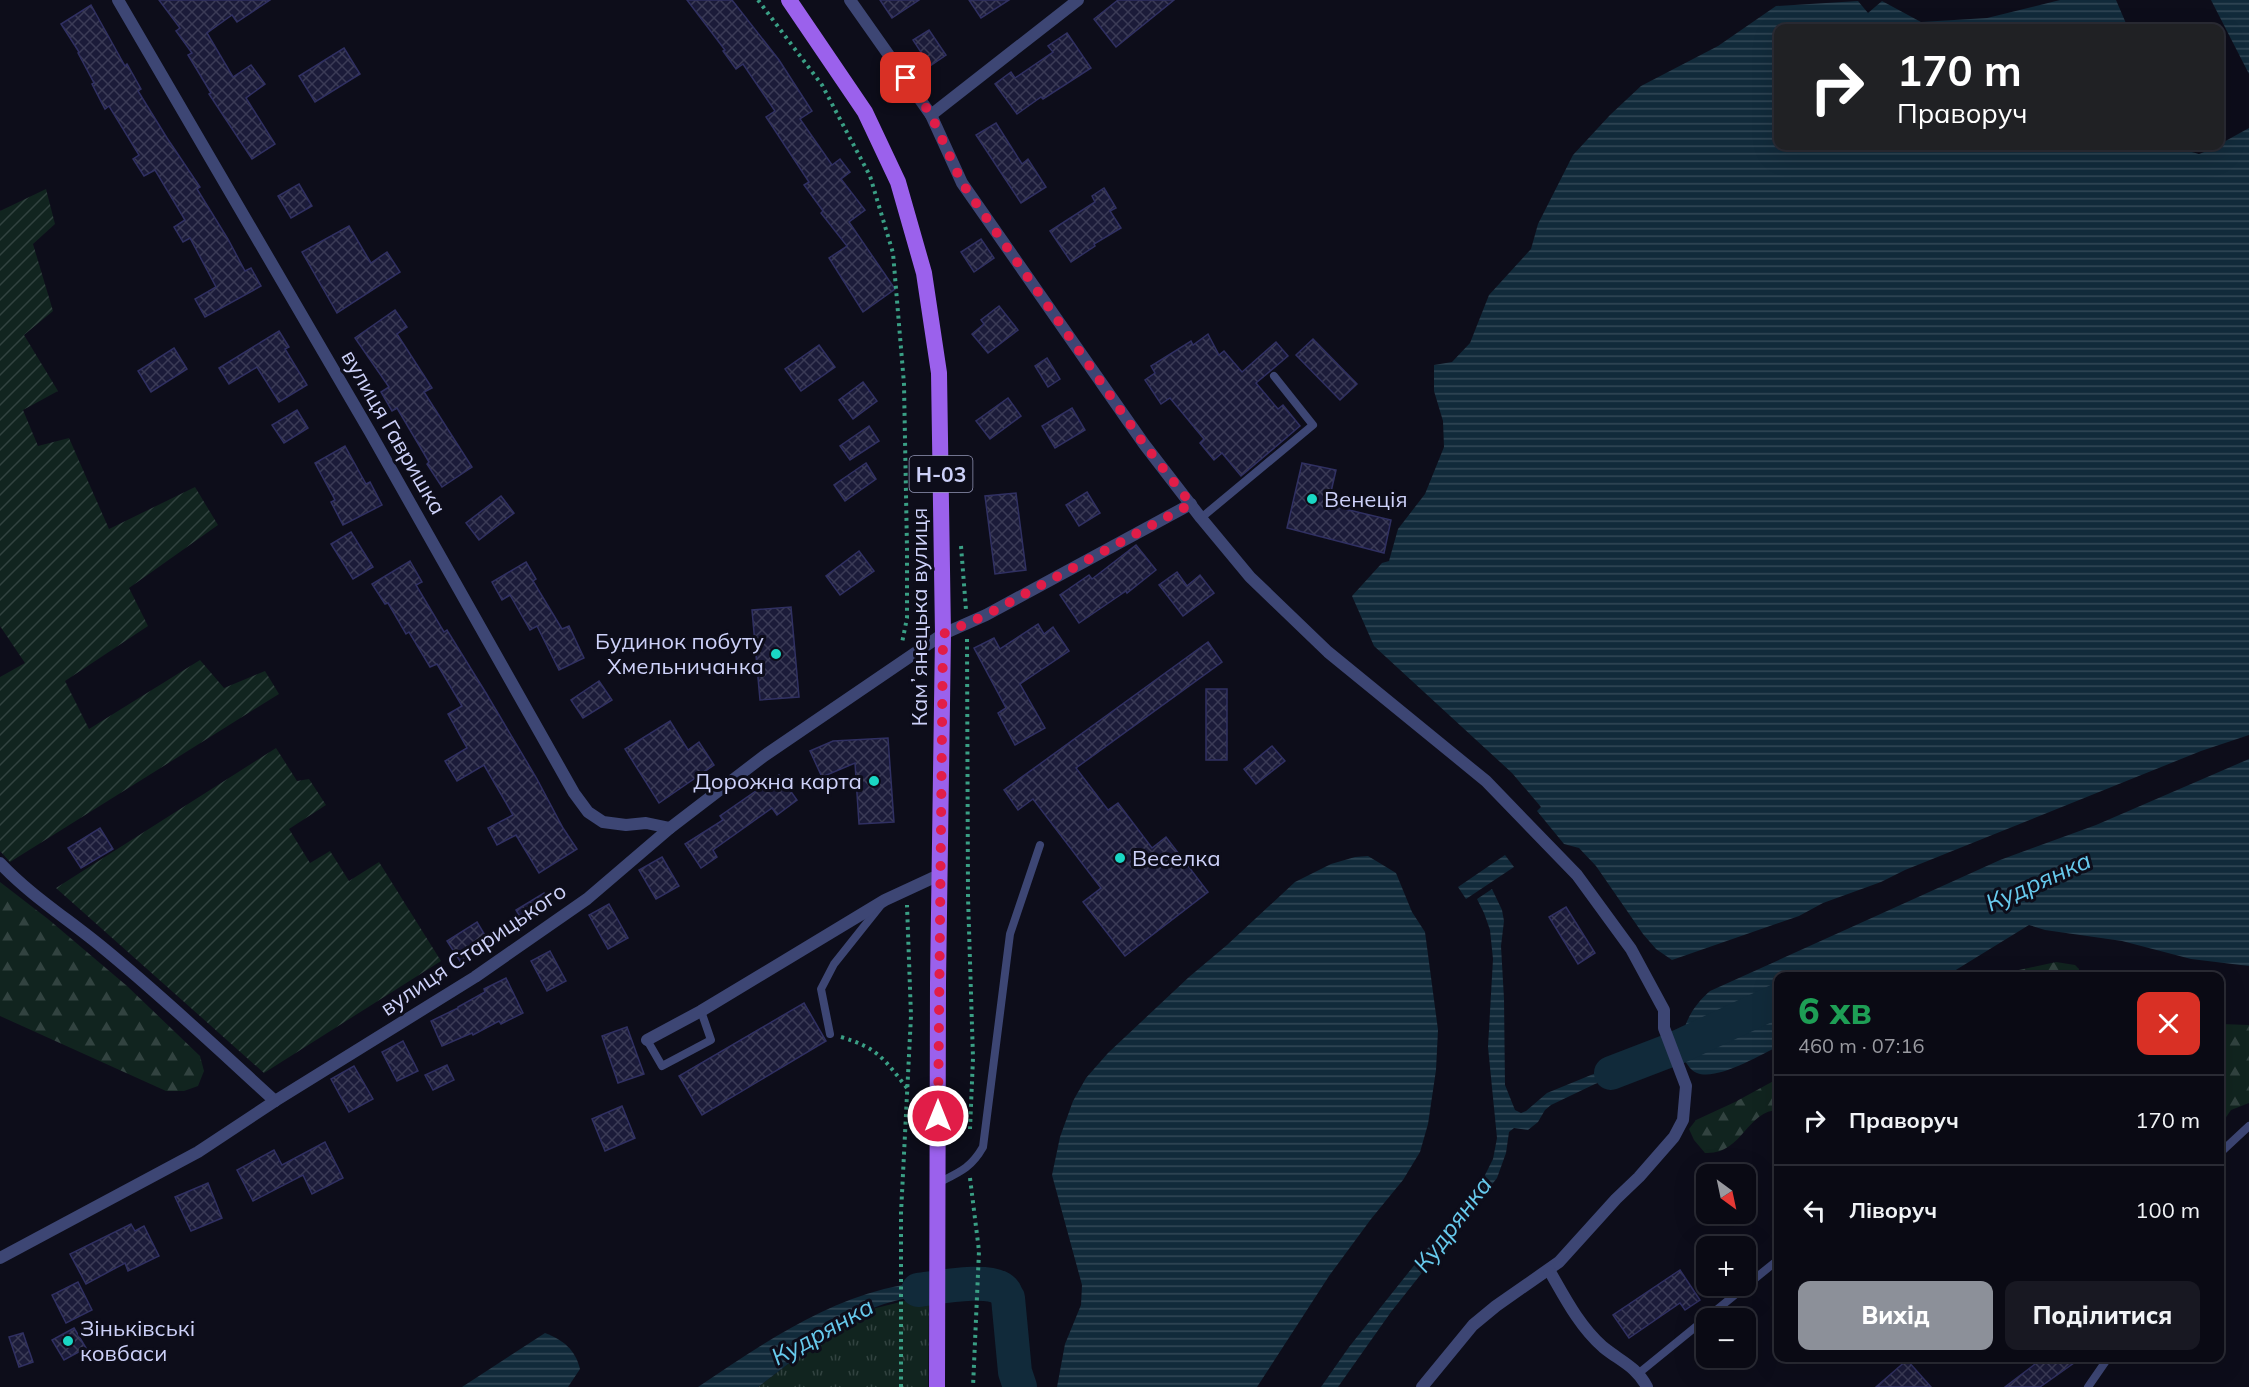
<!DOCTYPE html>
<html lang="uk">
<meta charset="utf-8">
<style>
body{margin:0;font-family:Mulish,sans-serif;background:#181822;color:#f1f3f6;height:100vh;display:flex;flex-direction:column;font-size:22px;white-space:nowrap}
*{box-sizing:border-box;margin:0}
p{font-size:20px;color:#999aa0}
.icon{flex:none;width:33px;height:33px;fill:none;stroke:currentColor;stroke-width:2;stroke-linecap:round;stroke-linejoin:round}
.map{position:relative;flex:1;overflow:hidden}
.drawer{position:absolute;left:1774px;top:972px;width:450px;height:390px;display:flex;flex-direction:column;background:#0a0a14;border-radius:12px;box-shadow:0 6px 24px #0002,0 0 0 2px #2a2b34}
.drawer>*{flex:none}
.hud{position:absolute;left:1774px;top:24px;width:450px;height:126px;border-radius:12px;box-shadow:0 6px 24px #0002,0 0 0 2px #2a2b34;background:#202124;color:#fff;overflow:hidden}
.needle{width:39px;rotate:147deg}
.buttons{position:absolute;left:1696px;top:1164px;display:grid;gap:12px}
.buttons a{display:grid;place-items:center;width:60px;height:60px;border-radius:12px;background:#0a0a14;box-shadow:0 6px 24px #0002,0 0 0 2px #2a2b34;font-size:30px}
.pin{position:absolute;display:grid;place-items:center;width:51px;height:51px;color:#fff;margin:-26px;border-radius:12px;box-shadow:0 3px 9px #0006}
.me{position:absolute;width:66px;margin:-33px;rotate:0deg;stroke-linejoin:round;filter:drop-shadow(0 0 4px #0008)}
.turn{display:flex;align-items:center;gap:21px;height:126px;padding:0 24px;font-size:27px}
.turn .icon{width:78px;height:78px;stroke-width:2.5}
.turn b{display:block;font-size:42px;line-height:51px}
.round{display:grid;place-items:center;flex:none;width:63px;height:63px;border-radius:12px;background:#181822}
.summary{display:flex;align-items:center;justify-content:space-between;height:102px;padding:0 24px}
h1{font-size:36px;font-weight:800;line-height:45px;color:#1e9e55}
.cta{display:flex;gap:12px;margin-top:auto;padding:12px 24px}
.cta a{flex:1;height:69px;border-radius:12px;background:#8c9099;color:#fff;font-size:24px;font-weight:800;line-height:69px;text-align:center}
.cta a+a{background:#181822;color:#f1f3f6}
ul{padding:0;list-style:none}
li{display:flex;align-items:center;gap:18px;height:90px;padding:0 24px;border-top:2px solid #2a2b34}
li div{flex:1}
li b{display:block;font-size:22px}
li em{font-style:normal}
.map>svg:first-child{display:block}
.grass{fill:url(#grass-tufts)}
.forest{fill:url(#forest-firs)}
.garden{fill:url(#garden-furrows)}
.water{fill:url(#water-rules)}
.lines{fill:none;stroke-linecap:round;stroke-linejoin:round}
.river{stroke:#112a3a;stroke-width:34}
.building{fill:url(#building-cross-hatch);stroke:#303062;stroke-width:1.5}
.path{stroke:#3a9f85;stroke-width:4;stroke-dasharray:3 4.5;stroke-linecap:butt}
.service{stroke:#3d4674;stroke-width:8}
.minor{stroke:#3d4674;stroke-width:12}
.primary{stroke:#9b61ec;stroke-width:16}
.route{stroke:#e11d48;stroke-width:10;stroke-dasharray:0 18}
.poi-dot{fill:#1ad7c4;stroke:#0d0d1a;stroke-width:2}
.labels{text-anchor:middle;dominant-baseline:central;stroke-width:6;stroke-linejoin:round;paint-order:stroke}
.shield{fill:#0d0d1a;stroke:#9396b6;stroke-width:1.5}
.shield-label{font-size:21px;font-weight:bold;fill:#cdd1f9}
.street-label{font-size:22px;fill:#cdd1f9;stroke:#0d0d1a}
.poi-label{font-size:22px;fill:#cdd1f9;stroke:#0d0d1a;text-anchor:start}
.water-label{font-size:24px;font-style:italic;fill:#67caed;stroke:#0d0d1a}
</style>
<div class="map">
<svg width="2249" height="1387" viewBox="0 0 2249 1387">
<defs>
<pattern id="grass-tufts" width="24" height="20" patternUnits="userSpaceOnUse" patternTransform="scale(1.5)"><rect width="24" height="20" fill="#11241f"/><path d="M3 7l-1-3M5 7V3M7 7l1-3M15 17l-1-3M17 17v-4M19 17l1-3" fill="none" stroke="#324340"/></pattern>
<pattern id="forest-firs" width="22" height="20" patternUnits="userSpaceOnUse" patternTransform="scale(1.5)"><rect width="22" height="20" fill="#11241f"/><path d="M5 1l3.5 6h-7zM16 11l3.5 6h-7z" fill="#324340"/></pattern>
<pattern id="garden-furrows" width="10" height="10" patternUnits="userSpaceOnUse" patternTransform="scale(1.5)"><rect width="10" height="10" fill="#11241f"/><path d="M-1 1l2-2M0 10L10 0M9 11l2-2" fill="none" stroke="#324340"/></pattern>
<pattern id="water-rules" width="6" height="5" patternUnits="userSpaceOnUse" patternTransform="scale(1.5)"><rect width="6" height="5" fill="#112a3a"/><path d="M0 2.5h6" fill="none" stroke="#324857"/></pattern>
<pattern id="building-cross-hatch" width="8" height="8" patternUnits="userSpaceOnUse" patternTransform="scale(1.5)"><rect width="8" height="8" fill="#1b1b39"/><path d="M0 0l8 8M0 8l8-8" fill="none" stroke="#3b3b56"/></pattern>
</defs>
<rect width="100%" height="100%" fill="#0d0d1a"/>
<polygon class="grass" points="929,1295 928,1387 758,1387 839,1325 851,1322 872,1309"/>
<g class="forest">
<polygon points="0,882 48,919 127,986 200,1056 204,1071 198,1086 184,1091 166,1091 0,1016"/>
<polygon points="2056,962 2075,965 2079,969 2078,976 1991,976"/>
<polygon points="2220,1024 2249,1025 2249,1103 2231,1110 2220,1126"/>
<path d="M1779,1078V1110C1746,1110 1743,1155 1705,1153L1694,1140L1689,1129L1696,1120L1735,1102Z"/>
</g>
<g class="garden">
<polygon points="46,189 55,224 33,244 53,311 24,335 58,391 23,410 38,446 69,438 109,529 195,487 218,525 129,588 148,626 65,681 89,729 200,660 224,688 265,671 279,694 10,862 0,851 0,677 25,663 0,626 0,211"/>
<polygon points="276,748 297,781 309,779 326,805 289,829 310,863 330,851 349,881 379,862 441,961 264,1073 56,888"/>
</g>
<g class="water">
<polygon points="2060,0 2116,0 2128,28 1779,28 1779,146 2185,146 2188,151 2199,154 2220,146 2220,144 2249,128 2249,735 2201,751 1905,870 1881,882 1823,903 1799,916 1672,960 1656,949 1643,934 1596,866 1579,848 1564,844 1537,811 1541,807 1512,773 1374,646 1352,596 1382,563 1389,561 1398,529 1425,494 1444,447 1443,421 1434,391 1434,365 1452,362 1470,343 1489,295 1531,249 1538,224 1573,155 1610,115 1641,86 1718,46 1776,6 1858,1 1868,13 1882,1 1921,22 1987,18"/>
<polygon points="2211,0 2249,0 2249,74"/>
<path d="M2249,759V966L2191,959L2122,941L2045,930L2029,925L1946,976H1779V1046C1760,1055 1717,1081 1697,1073C1691,1071 1688,1065 1684,1060L1706,1052L1704,1047L1679,1056L1673,1042L1683,1037C1684,1020 1697,1002 1710,991L2000,860L2096,825Z"/>
<polygon points="1505,855 1514,867 1466,899 1458,887"/>
<polygon points="1368,856 1396,873 1412,912 1425,932 1438,1030 1436,1070 1428,1124 1420,1152 1403,1180 1371,1219 1329,1276 1257,1387 1057,1387 1065,1344 1081,1305 1082,1285 1052,1175 1060,1137 1073,1101 1086,1078 1108,1053 1189,977 1227,945 1295,882 1331,864 1355,857"/>
<polygon points="1492,889 1502,910 1504,921 1501,946 1504,999 1505,1085 1515,1110 1521,1113 1526,1111 1547,1093 1652,1050 1656,1060 1595,1084 1551,1105 1545,1110 1538,1122 1528,1130 1514,1128 1509,1132 1506,1153 1497,1178 1391,1312 1338,1387 1321,1387 1349,1347 1483,1179 1493,1159 1497,1138 1488,1047 1493,959 1490,930 1484,913 1477,899"/>
<path d="M1001,1275L1010,1280L1015,1295L1019,1374L1028,1387H1012C1002,1358 1005,1328 998,1299L993,1292L970,1289L971,1278Z"/>
<path d="M966,1279V1289C936,1294 902,1296 873,1308C861,1313 852,1321 839,1325L758,1387H698C757,1348 814,1307 884,1289C911,1282 939,1281 966,1279Z"/>
<path d="M545,1333C563,1340 575,1349 580,1369L568,1387H462Z"/>
</g>
<g class="lines">
<g class="river">
<polyline points="1611,1073 1676,1048 1779,1000"/>
<path d="M918,1290C936,1288 991,1277 1003,1290C1006,1292 1006,1296 1008,1298L1015,1372L1020,1387"/>
</g>
</g>
<g class="building">
<polygon points="159,0 270,0 237,22 232,15 207,33 233,77 251,65 265,84 246,98 275,144 252,159 209,94 211,93 188,55 192,53 176,31 180,28"/>
<polygon points="687,0 732,0 779,60 812,111 800,119 832,165 840,159 850,172 841,179 865,210 849,222 895,289 863,312 829,258 847,246 821,213 823,211 804,185 809,182 766,117 775,111 743,64 736,69 723,51 725,50"/>
<polygon points="880,0 919,0 892,18"/>
<polygon points="969,0 1009,0 981,18"/>
<polygon points="1118,0 1174,0 1116,47 1094,19"/>
<polygon points="91,5 125,66 127,64 141,89 138,91 167,138 200,187 197,189 228,239 245,271 251,268 261,286 205,317 195,299 216,287 190,238 183,242 174,227 185,220 155,170 144,176 133,159 139,155 109,106 105,109 92,84 94,83 78,53 79,52 61,24"/>
<polygon points="929,30 946,55 930,66 913,40"/>
<polygon points="1067,33 1091,68 1043,99 1041,97 1017,114 995,84 1011,72 1015,78 1053,52 1048,46"/>
<polygon points="344,48 360,74 315,102 299,76"/>
<polygon points="996,123 1022,164 1028,159 1046,187 1021,203 976,135"/>
<polygon points="299,184 312,206 291,218 278,196"/>
<polygon points="1104,188 1116,208 1110,211 1121,228 1094,244 1095,246 1071,262 1050,231 1095,202 1092,196"/>
<polygon points="349,226 371,263 387,252 400,272 337,313 302,252"/>
<polygon points="981,239 994,258 974,272 961,252"/>
<polygon points="999,306 1018,330 988,353 972,334 984,324 981,320"/>
<polygon points="395,310 407,327 397,334 432,388 424,392 472,467 442,487 427,464 429,462 397,408 392,411 381,392 389,387 355,338"/>
<polygon points="279,331 289,347 285,349 307,385 279,402 257,367 229,384 219,368"/>
<polygon points="1208,334 1219,355 1224,351 1242,372 1276,342 1288,356 1256,383 1278,409 1283,405 1300,426 1241,476 1222,453 1214,460 1200,443 1204,439 1170,398 1161,404 1145,380 1155,373 1151,366 1191,341 1193,345"/>
<polygon points="1313,339 1357,384 1340,400 1296,355"/>
<polygon points="819,345 835,367 801,391 785,369"/>
<polygon points="174,348 187,369 151,392 138,371"/>
<polygon points="1047,358 1060,379 1048,387 1035,366"/>
<polygon points="863,382 877,401 853,419 839,400"/>
<polygon points="1008,398 1021,416 990,439 976,421"/>
<polygon points="1072,408 1085,430 1055,448 1042,426"/>
<polygon points="297,410 308,428 284,443 272,425"/>
<polygon points="869,426 879,441 850,460 840,446"/>
<polygon points="345,446 366,484 370,482 382,505 343,525 331,502 335,500 315,463"/>
<polygon points="866,463 876,479 845,501 834,485"/>
<polygon points="1302,463 1336,470 1328,505 1391,520 1384,553 1287,528"/>
<polygon points="1087,492 1100,513 1079,526 1066,505"/>
<polygon points="1016,493 1026,570 995,574 985,496"/>
<polygon points="501,496 514,513 479,540 466,523"/>
<polygon points="351,532 373,567 353,579 331,544"/>
<polygon points="1136,545 1156,570 1127,593 1126,591 1079,623 1060,595 1089,575 1092,579"/>
<polygon points="859,551 874,571 840,595 826,576"/>
<polygon points="410,561 422,582 416,585 444,632 447,630 486,693 537,779 563,828 577,849 539,873 516,835 497,845 488,828 513,815 484,765 457,781 445,761 467,748 448,714 462,706 437,664 430,667 409,632 406,634 388,603 385,604 372,584"/>
<polygon points="526,562 536,579 533,581 562,629 569,626 584,658 559,670 537,626 530,630 510,595 502,600 492,582"/>
<polygon points="1177,572 1187,586 1200,575 1214,593 1183,616 1159,585"/>
<polygon points="791,607 799,697 760,700 752,610"/>
<polygon points="1038,624 1044,634 1053,627 1069,651 1020,684 1045,728 1015,745 998,713 1006,708 974,648 994,638 1000,649"/>
<polygon points="1208,642 1222,662 1076,768 1108,810 1118,803 1152,848 1166,837 1208,892 1125,956 1083,902 1101,888 1033,799 1018,810 1004,790"/>
<polygon points="599,681 612,700 583,718 571,700"/>
<rect x="1206" y="689" width="21" height="71"/>
<polygon points="670,721 688,750 699,742 714,765 659,803 625,749"/>
<polygon points="888,738 894,822 859,824 855,763 822,777 810,751 833,741"/>
<polygon points="1272,746 1285,761 1256,784 1244,769"/>
<polygon points="779,775 797,800 777,815 772,808 713,850 717,857 701,868 685,844 723,820 720,816"/>
<polygon points="100,828 113,849 81,868 68,848"/>
<polygon points="662,857 679,886 656,899 639,870"/>
<polygon points="544,893 551,905 523,922 516,910"/>
<polygon points="609,904 628,938 608,949 589,915"/>
<polygon points="1566,907 1595,953 1578,964 1549,917"/>
<polygon points="477,922 489,942 460,961 447,941"/>
<polygon points="550,951 566,981 547,991 531,961"/>
<polygon points="506,978 523,1013 501,1024 499,1021 473,1035 472,1033 442,1046 431,1021 458,1008 458,1007 485,992 484,989"/>
<polygon points="804,1003 826,1041 702,1115 679,1076"/>
<polygon points="627,1027 644,1074 618,1083 602,1036"/>
<polygon points="403,1041 418,1071 397,1081 382,1052"/>
<polygon points="447,1065 454,1080 433,1090 425,1075"/>
<polygon points="354,1066 373,1099 349,1112 331,1079"/>
<polygon points="622,1106 635,1138 605,1151 592,1119"/>
<polygon points="325,1142 343,1178 312,1194 303,1175 253,1201 237,1170 274,1150 282,1165"/>
<polygon points="208,1183 222,1218 191,1231 175,1197"/>
<polygon points="131,1224 135,1231 144,1226 159,1256 128,1271 125,1263 86,1284 70,1254"/>
<polygon points="1680,1270 1700,1300 1685,1310 1680,1303 1629,1338 1613,1315"/>
<polygon points="78,1282 92,1310 66,1323 52,1295"/>
<polygon points="74,1328 86,1348 64,1360 52,1340"/>
<polygon points="23,1333 33,1362 19,1367 9,1337"/>
<polygon points="2043,1358 2081,1358 2040,1387 2005,1387"/>
<polygon points="1907,1360 1931,1387 1876,1387"/>
</g>
<g class="lines">
<g class="path">
<polyline points="758,0 822,85 870,176 893,253 904,384 907,549 907,618 902,643"/>
<polyline points="961,546 966,610"/>
<polyline points="967,639 968,897 973,1058 970,1129"/>
<path d="M841,1037C878,1048 884,1059 907,1088"/>
<polyline points="970,1178 979,1251 973,1387"/>
<polyline points="901,1387 901,1213 911,1016 907,905"/>
</g>
<g class="service">
<polyline points="1201,518 1313,425 1274,376"/>
<polyline points="830,1034 821,989 834,964 881,905"/>
<polyline points="647,1040 662,1066 711,1040 701,1011"/>
<polyline points="2220,1153 2249,1126"/>
<path d="M938,1183C960,1172 971,1168 983,1147L1010,934L1040,845"/>
<polyline points="1639,1373 1779,1259"/>
<polyline points="2088,1387 2108,1358"/>
</g>
<g class="minor">
<polyline points="118,0 370,432 574,793 588,812 603,822 626,825 646,823 670,828"/>
<polyline points="850,0 931,115 1078,0"/>
<polyline points="931,115 962,183 1144,444 1201,518 1250,577 1328,652 1486,781 1577,875 1631,949 1664,1010 1664,1028 1686,1086 1683,1120 1674,1137 1639,1177 1616,1199 1559,1262 1496,1306 1473,1325 1422,1387"/>
<path d="M0,863C30,895 68,919 102,947C162,996 218,1049 275,1101"/>
<polyline points="647,1040 701,1011 885,900 939,875"/>
<polyline points="0,1258 198,1152 275,1101 475,977 587,899 670,828 764,756 943,634 986,615 1191,504"/>
<path d="M1549,1270C1564,1296 1579,1326 1603,1347C1620,1361 1636,1366 1647,1387"/>
</g>
<polyline class="primary" points="789,0 865,112 898,182 924,273 939,373 943,634 938,983 937,1387"/>
</g>
<g class="lines">
<polyline class="route" points="906,78 931,115 962,183 1144,444 1191,504 986,615 943,634 938,1116"/>
</g>
<g class="poi-dot">
<circle cx="1312" cy="499" r="6"/>
<circle cx="776" cy="654" r="6"/>
<circle cx="874" cy="781" r="6"/>
<circle cx="1120" cy="858" r="6"/>
<circle cx="68" cy="1341" r="6"/>
</g>
<g class="labels">
<rect class="shield" x="909.5" y="456" width="63" height="36" rx="4.5"/>
<g class="shield-label">
<text x="941" y="474">Н-03</text>
</g>
<g class="street-label">
<text transform="translate(394 432) rotate(60)">вулиця Гавришка</text>
<text transform="translate(919 617) rotate(-90)">Камʼянецька вулиця</text>
<text transform="translate(473 949) rotate(-34)">вулиця Старицького</text>
</g>
<g class="poi-label">
<text x="1324" y="499">Венеція</text>
<text x="764" y="641" text-anchor="end">Будинок побуту<tspan x="764" dy="25">Хмельничанка</tspan></text>
<text x="862" y="781" text-anchor="end">Дорожна карта</text>
<text x="1132" y="858">Веселка</text>
<text x="80" y="1328">Зіньківські<tspan x="80" dy="25">ковбаси</tspan></text>
</g>
<g class="water-label">
<text transform="translate(2038 881) rotate(-24)">Кудрянка</text>
<text transform="translate(1452 1224) rotate(-53)">Кудрянка</text>
<text transform="translate(822 1331) rotate(-29)">Кудрянка</text>
</g>
</g>
</svg>
<div class="buttons">
<a><svg class="needle" viewBox="-14 -14 28 28"><path d="M0-13l5 13h-10z" fill="#e53935"/><path d="M0 13l5-13h-10z" fill="#999aa0"/></svg></a>
<a>+</a>
<a>−</a>
</div>
<div class="pin" style="left:906px;top:78px;background:#d93025"><svg class="icon" aria-label="arrive" viewBox="0 0 24 24"><path d="M6 21V4h12l-3 4 3 4H6"/></svg></div>
<svg class="me" style="left:938px;top:1116px" viewBox="-20 -20 40 40"><circle r="17" fill="#e11d48" stroke="#fff" stroke-width="3"/><path d="M0-11L8 9 0 5-8 9z" fill="#fff"/></svg>
<div class="hud">
<div class="turn"><svg class="icon" aria-label="right" viewBox="0 0 24 24"><path d="M7 20v-9h11M14 6l5 5-5 5"/></svg><div><b>170 m</b>Праворуч</div></div>
</div>
<section class="drawer">
<div class="summary"><div><h1>6 хв</h1><p>460 m · 07:16</p></div><a class="round" style="background:#d93025;color:#fff"><svg class="icon" aria-label="close" viewBox="0 0 24 24"><path d="M6 6l12 12M18 6L6 18"/></svg></a></div>
<ul>
<li><svg class="icon" aria-label="right" viewBox="0 0 24 24"><path d="M7 20v-9h11M14 6l5 5-5 5"/></svg><div><b>Праворуч</b></div><em>170 m</em></li>
<li><svg class="icon" aria-label="left" viewBox="0 0 24 24"><path d="M17 20v-9H6M10 6l-5 5 5 5"/></svg><div><b>Ліворуч</b></div><em>100 m</em></li>
</ul>
<div class="cta"><a>Вихід</a><a>Поділитися</a></div>
</section>
</div>
